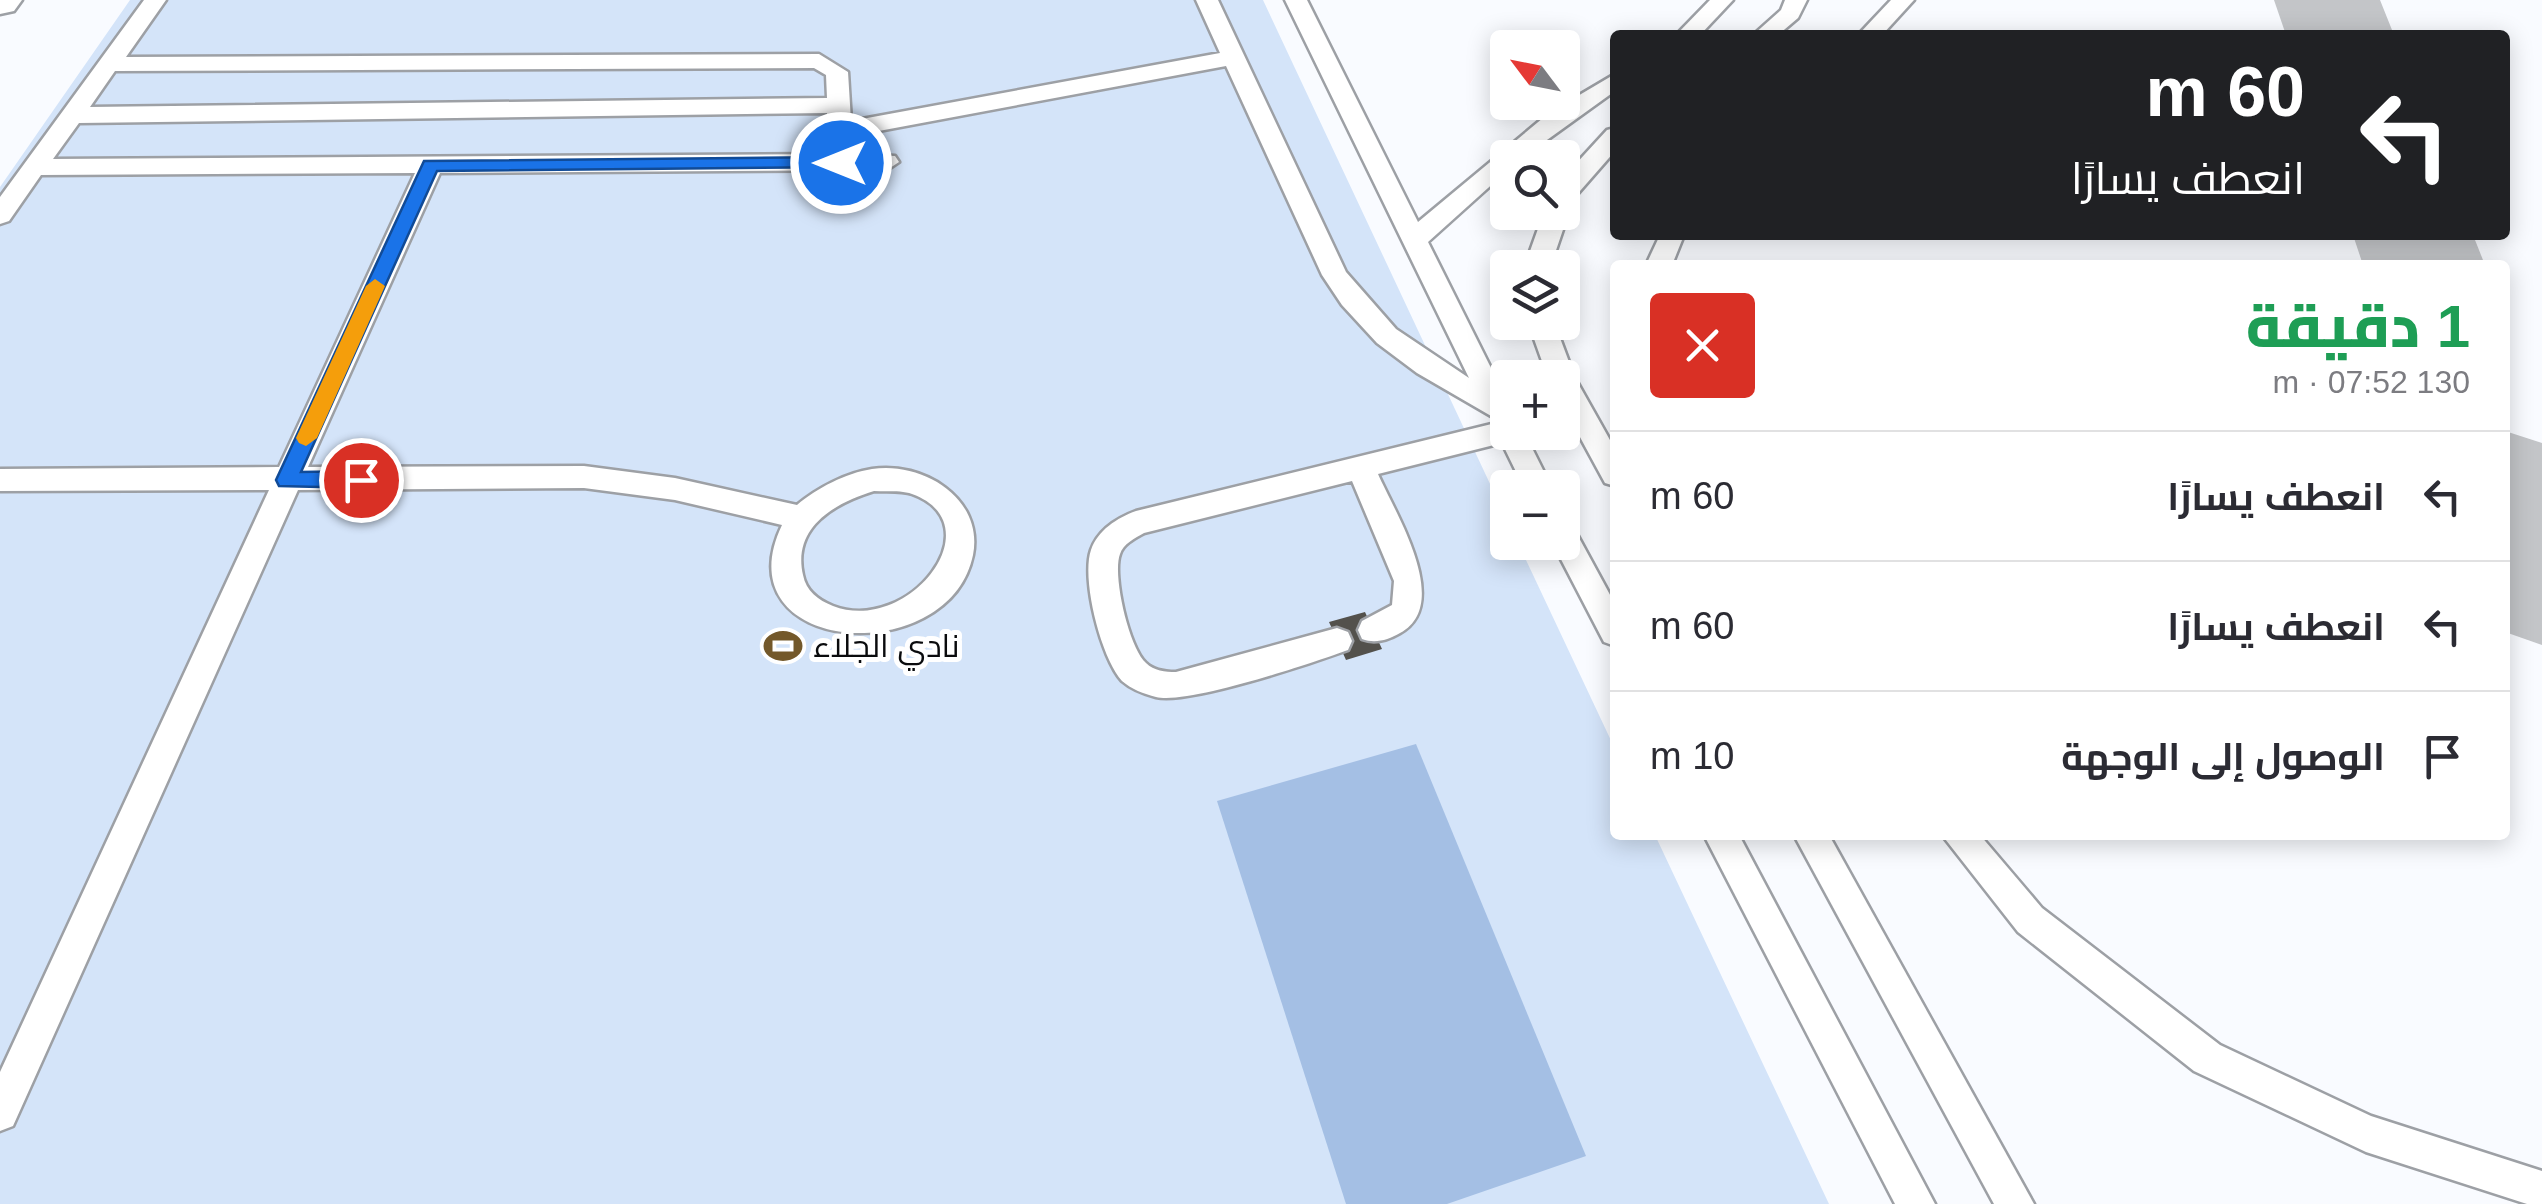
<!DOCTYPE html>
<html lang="ar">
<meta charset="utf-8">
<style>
body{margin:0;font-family:Helvetica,Cairo,sans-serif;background:#f7f7f7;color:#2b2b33;direction:rtl;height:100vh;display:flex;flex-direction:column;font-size:38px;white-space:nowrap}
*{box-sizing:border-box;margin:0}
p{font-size:32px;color:#7c7c81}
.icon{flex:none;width:55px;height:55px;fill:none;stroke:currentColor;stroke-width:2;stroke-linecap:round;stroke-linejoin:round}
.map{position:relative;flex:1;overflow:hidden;direction:ltr}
.sheet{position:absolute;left:1610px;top:260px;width:900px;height:580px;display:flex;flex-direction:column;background:#fff;border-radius:10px;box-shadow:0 5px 25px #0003;direction:rtl}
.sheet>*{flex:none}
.hud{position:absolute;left:1610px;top:30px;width:900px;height:210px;border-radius:10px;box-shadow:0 5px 25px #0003;direction:rtl;background:#202124;color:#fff;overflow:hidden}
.needle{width:65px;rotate:302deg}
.buttons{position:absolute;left:1490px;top:30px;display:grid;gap:20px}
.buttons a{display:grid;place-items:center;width:90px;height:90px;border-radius:10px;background:#fff;box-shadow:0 5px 25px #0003;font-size:50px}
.pin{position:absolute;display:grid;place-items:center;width:85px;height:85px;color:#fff;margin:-42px;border:5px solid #fff;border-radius:50%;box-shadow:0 2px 10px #0007}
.me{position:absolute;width:110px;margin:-55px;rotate:270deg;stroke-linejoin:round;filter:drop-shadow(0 0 8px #0008)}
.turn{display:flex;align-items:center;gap:35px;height:210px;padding:0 40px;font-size:45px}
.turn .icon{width:130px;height:130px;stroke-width:2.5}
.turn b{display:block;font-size:70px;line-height:85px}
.round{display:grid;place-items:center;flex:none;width:105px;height:105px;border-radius:10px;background:#f7f7f7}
.summary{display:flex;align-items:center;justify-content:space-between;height:170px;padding:0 40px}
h1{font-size:60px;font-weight:800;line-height:75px;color:#1e9e55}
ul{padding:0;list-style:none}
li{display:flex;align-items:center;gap:30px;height:130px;padding:0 40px;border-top:2px solid #e1e1e2}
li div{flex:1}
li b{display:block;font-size:38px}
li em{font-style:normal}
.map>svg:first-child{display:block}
.green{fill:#d4e4f9}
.water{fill:#a4bfe4}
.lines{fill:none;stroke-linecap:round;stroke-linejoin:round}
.taxiway{fill:#c3c5c8;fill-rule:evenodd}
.building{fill:#53514c}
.service-casing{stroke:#9da0a5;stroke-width:5}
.trunk-casing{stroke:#9da0a5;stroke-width:5}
.service{fill:#fff;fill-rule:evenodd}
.trunk{fill:#fff;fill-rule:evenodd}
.route{fill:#1a73e8;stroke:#114b97;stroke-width:2.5}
.slow{fill:#f59e0b}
.labels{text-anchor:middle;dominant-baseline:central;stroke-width:10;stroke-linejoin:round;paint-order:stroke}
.poi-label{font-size:32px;fill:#0a0b0d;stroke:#fff;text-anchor:start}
</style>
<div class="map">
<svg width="2542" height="1204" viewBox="0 0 2542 1204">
<rect width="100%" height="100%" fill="#f9fbff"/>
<polygon class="green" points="130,0 1263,0 1507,520 1508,542 1518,543 1615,749 1615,835 1655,835 1829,1204 0,1204 0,187"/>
<polygon class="water" points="1416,744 1586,1156 1447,1204 1346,1204 1217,801"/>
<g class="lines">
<g class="taxiway">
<polygon points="2274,0 2380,0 2394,35 2286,35"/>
<polygon points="2353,235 2473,235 2485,265 2363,265"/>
<polygon points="2505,431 2542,443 2542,645 2505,632"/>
</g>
</g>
<polygon class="building" points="1365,612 1382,649 1346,660 1329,622"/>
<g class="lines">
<g class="service-casing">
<g id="service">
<path d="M144,0H166L126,57L819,54L848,72L851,121L1220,53L1196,0H1218L1346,272L1396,329L1469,378L1285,0H1307L1418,222L1549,113L1615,74V91L1522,158H1508V170L1428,242L1504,394H1508V417L1498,420L1417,373L1377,343L1342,305L1322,275L1226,66L852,136L853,154L895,156L899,162L887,170L440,173L308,467L584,466L675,478L797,505C817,488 846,473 872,469C922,461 984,498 973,555C949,671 720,655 782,525L675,500L584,488L298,490L13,1126L0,1131V1072L269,490L0,491V469L279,467L415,173L41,175L9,221L0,224V197ZM814,68L826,75L827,98L90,107L115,71ZM827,113L829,154L53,159L79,123ZM874,491C886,492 901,490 912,494C995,524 909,635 833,606C818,600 806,591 803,575C792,527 835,503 874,491Z"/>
<polygon points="1710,0 1733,0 1700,35 1676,35"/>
<polygon points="1785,0 1807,0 1798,18 1778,35 1753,35 1781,10"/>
<polygon points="1891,0 1914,0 1882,35 1858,35"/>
<polygon points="1615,128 1615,151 1566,207 1569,212 1550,268 1524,268 1544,212 1562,212 1562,179 1607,130"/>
<polygon points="1660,235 1684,235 1672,265 1646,265"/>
<polygon points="1528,322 1554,322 1575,378 1615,449 1615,486 1605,483 1562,404 1562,378 1548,378"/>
<path d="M1508,420V432H1524L1552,488H1524L1502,443L1378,474C1395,513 1453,604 1400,633C1388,640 1375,644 1362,639L1358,630L1362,621L1392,605L1394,581L1352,481L1144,533C1135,538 1123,544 1120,554C1112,575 1129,648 1146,663C1154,671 1165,672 1176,672L1337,628L1348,632L1352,641L1348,650C1312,663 1188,705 1156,697C1144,694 1131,689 1122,681C1101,658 1081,579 1091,550C1098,530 1117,518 1136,511Z"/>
<polygon points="1562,521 1572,525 1615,604 1615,646 1604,642 1552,542 1562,542"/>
<polygon points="1704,835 1739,835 1935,1204 1895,1204"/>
<polygon points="1794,835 1829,835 2034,1204 1994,1204"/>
<polygon points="1942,835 1980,835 2042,908 2220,1045 2371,1116 2542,1171 2542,1204 2527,1204 2366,1152 2194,1071 2018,932"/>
</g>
</g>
<g class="trunk-casing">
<polygon id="trunk" points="0,0 22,0 14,11 0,14"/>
</g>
<use href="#service" class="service"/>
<use href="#trunk" class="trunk"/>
</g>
<polygon class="route" points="841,157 848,159 848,167 437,171 301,472 361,471 372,480 361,488 279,486 276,480 424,161"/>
<polygon class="slow" points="375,279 385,286 317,438 306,446 299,443 296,438 366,286"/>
<defs>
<g id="stadium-bare" transform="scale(3)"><path d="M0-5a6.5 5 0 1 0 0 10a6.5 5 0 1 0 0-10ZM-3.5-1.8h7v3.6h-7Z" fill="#73582a" stroke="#fff" stroke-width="2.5" paint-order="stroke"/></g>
</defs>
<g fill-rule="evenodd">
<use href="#stadium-bare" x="783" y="646"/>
</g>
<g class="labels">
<g class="poi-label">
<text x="813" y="646">نادي الجلاء</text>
</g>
</g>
</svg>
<div class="buttons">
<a><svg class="needle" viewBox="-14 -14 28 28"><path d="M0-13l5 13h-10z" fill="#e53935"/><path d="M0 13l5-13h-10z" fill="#7c7c81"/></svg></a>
<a><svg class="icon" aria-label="search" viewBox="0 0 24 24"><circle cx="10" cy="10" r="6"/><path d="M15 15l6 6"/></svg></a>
<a><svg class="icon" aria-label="layers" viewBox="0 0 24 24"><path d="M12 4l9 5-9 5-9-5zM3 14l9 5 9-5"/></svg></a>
<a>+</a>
<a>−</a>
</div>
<div class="pin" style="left:361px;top:480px;background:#d93025"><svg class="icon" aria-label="arrive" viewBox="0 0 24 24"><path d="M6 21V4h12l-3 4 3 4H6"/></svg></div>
<svg class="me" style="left:841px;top:163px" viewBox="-20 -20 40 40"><circle r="17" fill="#1a73e8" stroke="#fff" stroke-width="3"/><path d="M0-11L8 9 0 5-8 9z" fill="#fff"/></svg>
<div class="hud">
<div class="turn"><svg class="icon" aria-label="left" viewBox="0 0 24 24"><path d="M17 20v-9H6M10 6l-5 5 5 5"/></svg><div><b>60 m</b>انعطف يسارًا</div></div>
</div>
<section class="sheet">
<div class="summary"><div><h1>1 دقيقة</h1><p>130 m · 07:52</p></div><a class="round" style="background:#d93025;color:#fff"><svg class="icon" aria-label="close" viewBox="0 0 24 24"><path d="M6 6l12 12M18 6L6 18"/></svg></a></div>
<ul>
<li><svg class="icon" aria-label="left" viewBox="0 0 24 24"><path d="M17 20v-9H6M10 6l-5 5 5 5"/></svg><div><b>انعطف يسارًا</b></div><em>60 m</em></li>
<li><svg class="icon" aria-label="left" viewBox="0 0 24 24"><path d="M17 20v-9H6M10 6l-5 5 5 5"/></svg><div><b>انعطف يسارًا</b></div><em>60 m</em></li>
<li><svg class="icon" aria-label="arrive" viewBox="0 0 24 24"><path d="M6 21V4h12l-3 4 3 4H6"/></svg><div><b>الوصول إلى الوجهة</b></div><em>10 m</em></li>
</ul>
</section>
</div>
